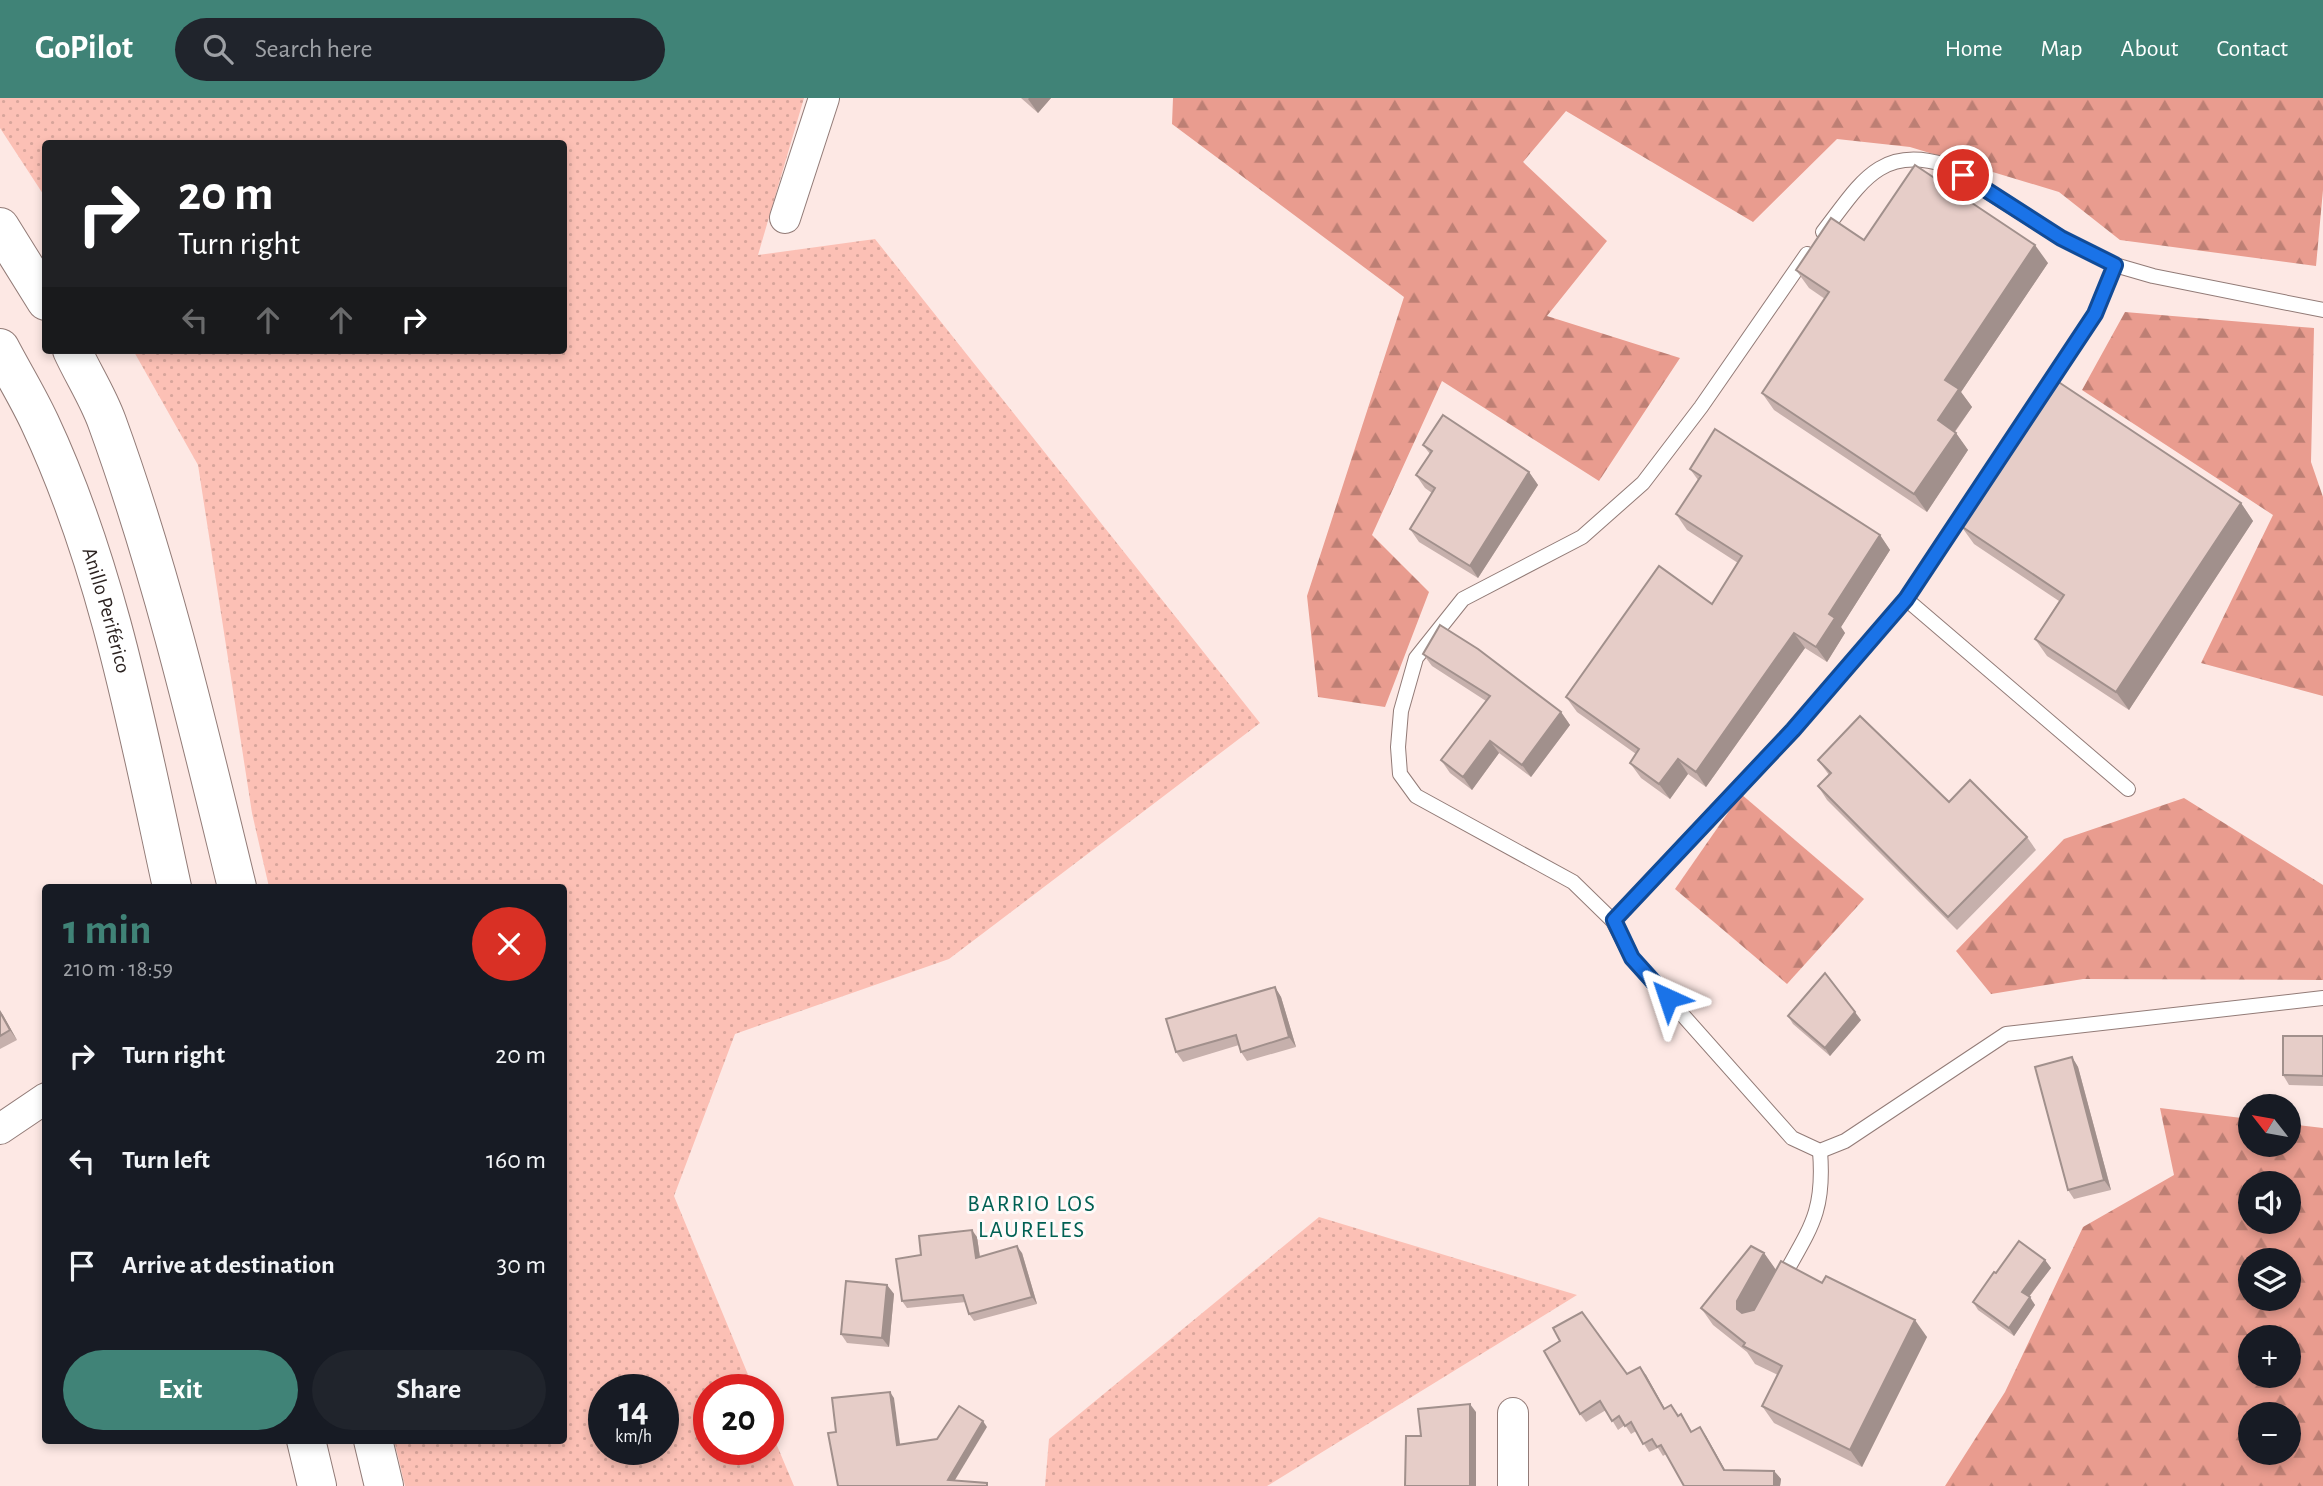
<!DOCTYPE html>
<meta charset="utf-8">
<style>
body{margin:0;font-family:"Alegreya Sans",sans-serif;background:#20242c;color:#f1f3f6;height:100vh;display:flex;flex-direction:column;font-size:26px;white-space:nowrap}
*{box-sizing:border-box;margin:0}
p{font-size:23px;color:#9ea1a6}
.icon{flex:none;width:38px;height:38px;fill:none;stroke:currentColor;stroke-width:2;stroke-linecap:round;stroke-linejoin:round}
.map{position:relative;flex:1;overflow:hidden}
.panel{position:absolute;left:42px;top:786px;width:525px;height:560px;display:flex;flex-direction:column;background:#171b24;border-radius:7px;box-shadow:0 4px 10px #0003}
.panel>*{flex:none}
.guide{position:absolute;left:42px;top:42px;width:525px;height:214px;border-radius:7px;box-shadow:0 4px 10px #0003;background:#202124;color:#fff;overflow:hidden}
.needle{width:46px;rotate:301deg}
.tools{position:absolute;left:2238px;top:996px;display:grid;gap:14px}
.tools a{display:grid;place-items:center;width:63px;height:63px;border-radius:50%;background:#171b24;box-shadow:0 4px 10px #0003;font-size:35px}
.speed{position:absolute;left:588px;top:1276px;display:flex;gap:14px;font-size:35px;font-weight:700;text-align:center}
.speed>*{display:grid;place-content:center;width:91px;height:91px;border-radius:50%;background:#171b24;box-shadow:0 4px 10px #0003;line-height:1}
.speed small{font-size:18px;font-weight:400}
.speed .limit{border:10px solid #d22;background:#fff;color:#111}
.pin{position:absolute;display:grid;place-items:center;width:60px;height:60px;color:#fff;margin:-30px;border:4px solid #fff;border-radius:50%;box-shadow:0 2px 7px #0007}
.me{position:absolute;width:77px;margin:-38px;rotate:318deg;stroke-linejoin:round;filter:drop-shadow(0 0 5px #0008)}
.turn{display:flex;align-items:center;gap:24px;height:147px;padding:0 21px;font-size:32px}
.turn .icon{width:91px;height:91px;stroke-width:2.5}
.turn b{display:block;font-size:49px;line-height:60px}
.lanes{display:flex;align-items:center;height:66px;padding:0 21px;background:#0003;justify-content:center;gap:35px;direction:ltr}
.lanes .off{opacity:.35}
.round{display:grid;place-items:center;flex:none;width:74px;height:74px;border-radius:37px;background:#20242c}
.overview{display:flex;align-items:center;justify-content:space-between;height:119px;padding:0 21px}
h1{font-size:42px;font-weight:700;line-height:52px;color:#408377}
.cta{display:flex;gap:14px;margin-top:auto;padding:14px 21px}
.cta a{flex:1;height:80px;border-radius:42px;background:#408377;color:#fff;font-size:28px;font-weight:700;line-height:80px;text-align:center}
.cta a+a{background:#20242c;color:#f1f3f6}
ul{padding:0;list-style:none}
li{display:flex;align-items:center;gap:21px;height:105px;padding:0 21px}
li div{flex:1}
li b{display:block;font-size:26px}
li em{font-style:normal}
header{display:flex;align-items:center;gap:42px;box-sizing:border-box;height:98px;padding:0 35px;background:#408377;color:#fff}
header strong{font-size:33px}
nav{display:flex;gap:38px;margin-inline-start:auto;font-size:24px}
.search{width:490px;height:63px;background:#20242c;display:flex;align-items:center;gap:18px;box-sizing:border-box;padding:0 24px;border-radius:38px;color:#9ea1a6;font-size:26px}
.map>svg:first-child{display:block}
.grass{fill:url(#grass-dots);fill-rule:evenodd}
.forest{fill:url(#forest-firs);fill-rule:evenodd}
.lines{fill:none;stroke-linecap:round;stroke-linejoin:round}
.lane-casing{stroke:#927b77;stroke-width:16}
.street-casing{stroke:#927b77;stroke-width:32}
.highway-casing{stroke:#927b77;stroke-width:40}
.lane{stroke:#fff;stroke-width:14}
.street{stroke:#fff;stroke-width:30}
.highway{stroke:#fff;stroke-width:38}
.wall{fill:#c6b0ac}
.shaded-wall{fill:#a1908c}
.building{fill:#e6cdc8;stroke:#a1908c;stroke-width:2}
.route-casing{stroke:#114b97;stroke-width:18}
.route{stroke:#1a73e8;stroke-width:12}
.labels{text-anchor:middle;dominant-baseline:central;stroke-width:6;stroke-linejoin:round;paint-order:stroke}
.street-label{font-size:21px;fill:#2c2321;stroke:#fffaf9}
.neighbourhood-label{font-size:23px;letter-spacing:2px;fill:#006053;stroke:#fffaf9}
</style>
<header>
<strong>GoPilot</strong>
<div class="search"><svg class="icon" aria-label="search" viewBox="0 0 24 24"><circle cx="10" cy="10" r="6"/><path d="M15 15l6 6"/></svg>Search here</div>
<nav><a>Home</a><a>Map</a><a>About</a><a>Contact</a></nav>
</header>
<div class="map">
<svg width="2323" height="1388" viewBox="0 0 2323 1388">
<defs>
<pattern id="grass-dots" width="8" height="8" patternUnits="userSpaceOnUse" patternTransform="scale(1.75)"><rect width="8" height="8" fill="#fcc0b5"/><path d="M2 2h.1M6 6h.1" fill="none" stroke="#d8a59b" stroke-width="1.8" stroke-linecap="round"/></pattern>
<pattern id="forest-firs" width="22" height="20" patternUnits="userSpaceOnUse" patternTransform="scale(1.75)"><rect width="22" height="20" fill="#e99c8f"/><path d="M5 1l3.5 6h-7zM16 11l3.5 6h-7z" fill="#bd7f74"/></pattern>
</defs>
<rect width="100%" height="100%" fill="#fde8e4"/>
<g class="grass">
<path d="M0,0H804L758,157L875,141L1260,625L949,861L735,936L674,1098L754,1291L709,1292V1351H768V1326L794,1388H405L394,1342H564V789H269L252,715L198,367L133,252H564V46H46L45,99L0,30ZM604,1292H663V1351H604Z"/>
<polygon points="1319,1119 1577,1197 1267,1388 1045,1388 1049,1341"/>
</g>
<g class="forest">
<polygon points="1173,0 2323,0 2323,92 2316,168 2120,142 2059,94 1910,49 1837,41 1753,124 1566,13 1523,64 1607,143 1547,218 1680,260 1599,383 1442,283 1372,437 1429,494 1385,609 1318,599 1307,498 1404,199 1172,26"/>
<polygon points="2125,214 2314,230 2311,364 2323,399 2323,598 2201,565 2273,417 2082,292"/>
<polygon points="1741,696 1864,801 1787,886 1675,791"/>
<polygon points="2184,700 2323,787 2323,882 2083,881 1991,896 1956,853 2064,741"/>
<path d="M2160,1010L2250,1021V1046H2289V1026L2323,1030V1388H1945L2005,1294L2083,1129L2174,1077ZM2250,1085H2289V1124H2250ZM2289,1162V1200H2250V1162ZM2289,1239V1278H2250V1239ZM2250,1316H2289V1354H2250Z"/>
</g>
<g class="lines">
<g class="lane-casing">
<g id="lane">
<path d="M1823,134C1859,88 1879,46 1945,67L2061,140L2115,167"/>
<polyline points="1807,156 1701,309 1643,385 1582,439 1463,501 1416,560 1401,613 1398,649 1400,676 1416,698 1573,784 1613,823 1632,860 1792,1040 1820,1053 1845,1043 2006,936 2323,900"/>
<polyline points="1906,501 2128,691"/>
<polyline points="1613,823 1793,632 1906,501 2095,216 2115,167 2153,178 2323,212"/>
<path d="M1781,1183C1810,1130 1825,1115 1820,1053"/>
</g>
</g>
<g class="street-casing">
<g id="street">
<polyline points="785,120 824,0"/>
<polyline points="0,1031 46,1000"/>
<polyline points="1513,1315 1513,1388"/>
</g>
</g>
<g class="highway-casing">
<g id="highway">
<polyline points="0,129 46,203"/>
<path id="s1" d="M0,250C13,275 28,299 40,325C108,470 138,633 172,789"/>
<path d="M72,252C83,276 98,299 107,324C162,475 199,633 237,789"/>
<polyline points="306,1342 317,1388"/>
<polyline points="373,1342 384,1388"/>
</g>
</g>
<use href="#lane" class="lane"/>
<use href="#street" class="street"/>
<use href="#highway" class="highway"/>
</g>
<g class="wall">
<polygon points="1021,0 1051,0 1038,15"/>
<polygon points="1864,142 2048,165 1961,294 1972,309 1955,334 1968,352 1927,414 1774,312 1762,295 1825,201 1809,190 1796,172"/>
<polygon points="1423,347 1529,374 1538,387 1478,480 1419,444 1410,431 1432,395 1425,390 1416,377 1430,356"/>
<polygon points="1690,371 1880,437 1890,452 1841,529 1845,535 1827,564 1805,550 1706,689 1688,676 1670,701 1641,680 1630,665 1636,656 1577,614 1566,599 1712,506 1738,465 1687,432 1676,416 1698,382"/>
<polygon points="2241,405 2253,423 2129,612 2047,558 2035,541 2059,503 1974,446 1961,428"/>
<polygon points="1423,556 1561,614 1570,627 1531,679 1499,655 1472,692 1450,675 1441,662 1486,603 1432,568"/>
<polygon points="1818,662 1949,704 2027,739 2036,752 1957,832 1827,702 1818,688 1829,677"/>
<polygon points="1275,889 1281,899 1296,949 1247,963 1241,954 1239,947 1183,964 1176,954"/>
<polygon points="0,913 17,942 0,951"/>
<polygon points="1788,918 1861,922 1830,958 1793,926"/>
<polygon points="2323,938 2323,988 2289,987 2283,977"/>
<polygon points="2072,959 2078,969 2111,1092 2074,1101 2068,1092"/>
<polygon points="977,1139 980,1159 1022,1155 1037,1206 974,1223 969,1216 966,1204 907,1210 902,1203 921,1157"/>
<polygon points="1764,1155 1776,1172 1927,1239 1862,1369 1774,1325 1762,1308 1778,1277 1755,1266 1747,1254 1713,1227 1701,1210"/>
<polygon points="2045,1162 2051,1170 2029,1199 2035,1207 2014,1238 1978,1212 1973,1204 1996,1175"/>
<polygon points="887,1187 894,1196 889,1249 847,1245 841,1236"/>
<polygon points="1627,1276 1646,1277 1665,1311 1679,1318 1687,1325 1692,1334 1706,1338 1725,1372 1774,1373 1781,1381 1780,1388 1666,1356 1663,1358 1658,1350 1649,1354 1636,1333 1631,1336 1625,1327 1618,1332 1606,1312 1586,1324 1580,1316"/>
</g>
<g class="shaded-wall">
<polygon points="1029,0 1051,0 1038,15 1028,1"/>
<polygon points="2035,147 2048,165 1961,294 1972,309 1950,340 1938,322 1945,282"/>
<polygon points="1956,335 1968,352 1927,414 1914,396"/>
<polygon points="1529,374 1538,387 1478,480 1470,468"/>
<polygon points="2241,405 2253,423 2129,612 2116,594"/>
<polygon points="1880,437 1890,452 1841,529 1845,535 1827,564 1816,549 1829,516"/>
<polygon points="1794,535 1805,550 1706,689 1696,674"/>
<polygon points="1561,614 1570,627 1531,679 1522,667"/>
<polygon points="1490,643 1499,655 1472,692 1463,679"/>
<polygon points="1678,661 1688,676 1670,701 1659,686"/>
<polygon points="1275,889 1281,899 1296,949 1289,939"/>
<polygon points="0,913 3,917 17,942 10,932"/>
<polygon points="1855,914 1861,922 1830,958 1825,950"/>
<polygon points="2072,959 2078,969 2111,1092 2104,1082"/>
<polygon points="972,1132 977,1139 981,1167 976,1160"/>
<polygon points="1017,1148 1022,1155 1037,1206 1032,1199"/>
<polygon points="1764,1155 1776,1172 1749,1228 1737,1211 1737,1203"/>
<polygon points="2045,1162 2051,1170 2027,1201 2022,1194"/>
<polygon points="887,1187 894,1196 889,1249 882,1240"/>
<polygon points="2030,1199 2035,1207 2014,1238 2009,1230"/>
<polygon points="1915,1222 1927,1239 1862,1369 1850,1352"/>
<polygon points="1640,1269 1646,1277 1670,1320 1664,1311"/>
<polygon points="890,1294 894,1300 901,1353 897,1347"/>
<polygon points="1470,1306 1476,1314 1476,1388 1470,1388"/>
<polygon points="983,1323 987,1329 952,1387 948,1382"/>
<polygon points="1700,1329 1706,1338 1730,1381 1724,1372"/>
<polygon points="1774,1373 1781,1381 1780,1388 1774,1388"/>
</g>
<g class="building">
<polygon points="1915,67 2035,147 1945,282 1959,291 1938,322 1956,335 1914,396 1762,295 1829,194 1796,172 1831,120 1864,142"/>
<polygon points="2057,283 2241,405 2116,594 2035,541 2064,497 1961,428"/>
<polygon points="1443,317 1529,374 1470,468 1410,431 1435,390 1416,377 1432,353 1423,347"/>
<polygon points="1715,331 1880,437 1829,516 1835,520 1816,549 1794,535 1696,674 1678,661 1659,686 1630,665 1639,651 1566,599 1659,468 1712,506 1742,458 1676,416 1701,378 1690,371"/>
<polygon points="1440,527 1478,551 1561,614 1522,667 1490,643 1463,679 1441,662 1490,598 1423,556"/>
<polygon points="1860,618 1949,704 1970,682 2027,739 1948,819 1818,688 1831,675 1818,662"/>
<polygon points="1825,875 1855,914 1825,950 1788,918"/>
<polygon points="1275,889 1289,939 1241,954 1236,937 1176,954 1166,921"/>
<polygon points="0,914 10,932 0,938"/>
<polygon points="2283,938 2323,938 2323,978 2283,977"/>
<polygon points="2072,959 2104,1082 2068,1092 2035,969"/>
<polygon points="972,1132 976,1160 1017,1148 1032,1199 969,1216 963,1197 902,1203 896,1161 921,1157 919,1138"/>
<polygon points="2019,1143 2045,1162 2022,1194 2030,1199 2009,1230 1973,1204 1994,1174 1996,1175"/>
<polygon points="1751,1148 1764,1155 1737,1203 1737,1211 1742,1215 1754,1212 1781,1163 1822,1185 1826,1178 1915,1222 1850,1352 1762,1308 1782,1268 1743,1248 1745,1245 1701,1210"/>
<polygon points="846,1183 887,1187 882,1240 841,1236"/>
<polygon points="1582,1214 1627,1276 1640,1269 1664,1311 1671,1307 1678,1318 1681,1316 1691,1334 1700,1329 1724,1372 1774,1373 1774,1388 1684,1388 1661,1347 1657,1349 1652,1341 1643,1346 1631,1324 1625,1328 1619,1318 1612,1323 1600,1303 1580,1316 1544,1253 1560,1243 1553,1230"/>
<polygon points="890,1294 897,1347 937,1341 959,1308 983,1323 948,1382 987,1385 987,1388 838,1388 828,1335 836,1334 832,1300"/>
<polygon points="1470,1306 1470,1388 1405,1388 1406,1338 1421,1338 1418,1311"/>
</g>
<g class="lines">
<g class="route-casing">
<polyline id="route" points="1668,900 1632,860 1614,822 1793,632 1906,501 2095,216 2115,167 2061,140 1963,77"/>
</g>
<use href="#route" class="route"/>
</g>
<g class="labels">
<g class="street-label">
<text stroke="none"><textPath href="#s1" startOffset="284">Anillo Periférico</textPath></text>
</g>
<g class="neighbourhood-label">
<text x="1032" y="1106">BARRIO LOS<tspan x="1032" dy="26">LAURELES</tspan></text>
</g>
</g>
</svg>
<div class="tools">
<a><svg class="needle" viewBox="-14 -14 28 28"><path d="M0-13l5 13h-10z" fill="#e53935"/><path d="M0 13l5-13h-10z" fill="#9ea1a6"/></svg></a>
<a><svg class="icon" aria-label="sound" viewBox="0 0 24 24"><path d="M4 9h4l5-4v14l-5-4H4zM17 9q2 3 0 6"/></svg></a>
<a><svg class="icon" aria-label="layers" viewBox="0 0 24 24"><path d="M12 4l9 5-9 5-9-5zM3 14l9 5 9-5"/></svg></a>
<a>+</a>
<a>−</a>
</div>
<div class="speed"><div>14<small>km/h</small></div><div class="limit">20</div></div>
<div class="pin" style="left:1963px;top:77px;background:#d93025"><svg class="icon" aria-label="arrive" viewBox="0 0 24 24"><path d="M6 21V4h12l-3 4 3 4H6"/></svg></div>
<svg class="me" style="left:1668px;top:900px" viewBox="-20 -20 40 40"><path d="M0-17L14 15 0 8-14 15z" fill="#1a73e8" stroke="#fff" stroke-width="4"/></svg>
<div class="guide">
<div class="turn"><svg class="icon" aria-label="right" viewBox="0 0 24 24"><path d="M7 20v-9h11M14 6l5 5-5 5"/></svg><div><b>20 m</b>Turn right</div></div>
<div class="lanes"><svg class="icon off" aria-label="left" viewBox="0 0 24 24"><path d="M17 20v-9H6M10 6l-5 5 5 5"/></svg><svg class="icon off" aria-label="ahead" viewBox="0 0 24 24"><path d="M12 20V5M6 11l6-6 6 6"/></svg><svg class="icon off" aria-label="ahead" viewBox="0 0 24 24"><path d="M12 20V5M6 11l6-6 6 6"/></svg><svg class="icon" aria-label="right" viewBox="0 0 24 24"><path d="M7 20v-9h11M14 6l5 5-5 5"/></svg></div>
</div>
<section class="panel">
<div class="overview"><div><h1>1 min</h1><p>210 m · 18:59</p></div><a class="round" style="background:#d93025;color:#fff"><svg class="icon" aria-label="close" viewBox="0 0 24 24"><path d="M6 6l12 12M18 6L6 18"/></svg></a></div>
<ul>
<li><svg class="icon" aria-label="right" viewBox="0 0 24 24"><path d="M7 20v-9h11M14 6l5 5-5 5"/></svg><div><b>Turn right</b></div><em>20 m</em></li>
<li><svg class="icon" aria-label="left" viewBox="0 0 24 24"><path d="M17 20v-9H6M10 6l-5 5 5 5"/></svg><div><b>Turn left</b></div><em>160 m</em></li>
<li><svg class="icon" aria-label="arrive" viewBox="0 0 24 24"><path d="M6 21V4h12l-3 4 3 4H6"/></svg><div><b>Arrive at destination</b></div><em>30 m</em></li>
</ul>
<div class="cta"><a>Exit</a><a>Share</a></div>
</section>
</div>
